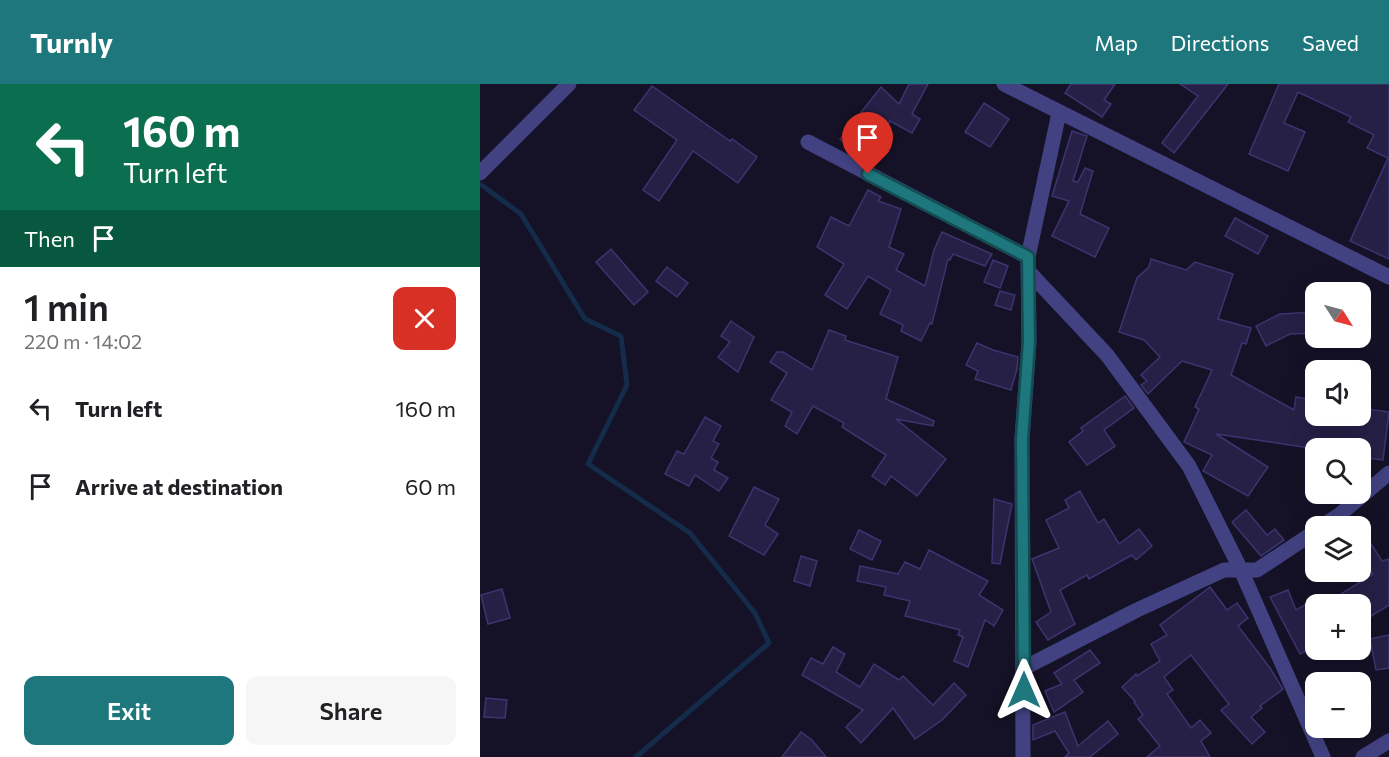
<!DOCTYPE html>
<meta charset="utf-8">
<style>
body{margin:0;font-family:Commissioner,sans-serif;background:#f6f6f6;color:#202124;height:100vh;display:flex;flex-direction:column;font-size:22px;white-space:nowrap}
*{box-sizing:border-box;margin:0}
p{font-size:20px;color:#757577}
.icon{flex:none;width:33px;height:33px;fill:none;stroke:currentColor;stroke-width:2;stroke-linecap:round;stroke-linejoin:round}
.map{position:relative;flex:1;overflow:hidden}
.sheet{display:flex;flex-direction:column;background:#fff;width:480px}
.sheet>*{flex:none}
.banner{background:#0b6e4f;color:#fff;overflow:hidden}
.needle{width:39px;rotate:126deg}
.fabs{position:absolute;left:825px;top:198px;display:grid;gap:12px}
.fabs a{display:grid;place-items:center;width:66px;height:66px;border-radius:12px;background:#fff;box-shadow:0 6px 24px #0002;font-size:30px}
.pin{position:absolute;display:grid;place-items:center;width:51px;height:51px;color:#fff;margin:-62px -26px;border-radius:50% 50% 50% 0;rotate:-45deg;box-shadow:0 0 6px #0007}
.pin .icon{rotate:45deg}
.me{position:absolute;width:66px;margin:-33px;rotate:0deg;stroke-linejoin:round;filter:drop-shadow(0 0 4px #0008)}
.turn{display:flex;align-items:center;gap:21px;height:126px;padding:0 24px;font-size:27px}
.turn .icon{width:78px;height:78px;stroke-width:2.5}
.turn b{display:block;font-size:42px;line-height:51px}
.then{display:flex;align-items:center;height:57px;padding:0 24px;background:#0003;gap:12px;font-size:22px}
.round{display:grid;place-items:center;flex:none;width:63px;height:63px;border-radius:12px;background:#f6f6f6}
.headline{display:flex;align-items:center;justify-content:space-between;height:102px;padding:0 24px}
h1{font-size:36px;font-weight:600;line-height:45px}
.primary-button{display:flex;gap:12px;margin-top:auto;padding:12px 24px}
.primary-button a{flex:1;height:69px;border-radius:12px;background:#1d777d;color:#fff;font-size:24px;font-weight:600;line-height:69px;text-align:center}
.primary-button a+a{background:#f6f6f6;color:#202124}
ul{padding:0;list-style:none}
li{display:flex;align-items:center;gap:18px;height:78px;padding:0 24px}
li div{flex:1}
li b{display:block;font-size:22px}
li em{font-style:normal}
header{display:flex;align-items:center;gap:36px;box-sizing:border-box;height:84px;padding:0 30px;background:#1d777d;color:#fff}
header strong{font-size:28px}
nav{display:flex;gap:33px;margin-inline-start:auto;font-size:21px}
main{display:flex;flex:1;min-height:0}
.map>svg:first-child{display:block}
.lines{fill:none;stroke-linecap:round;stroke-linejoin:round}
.stream{stroke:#142b4a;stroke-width:5}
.building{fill:#262046;stroke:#3d3470;stroke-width:1.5}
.street{stroke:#424282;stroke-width:15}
.route-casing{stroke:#134d51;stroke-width:15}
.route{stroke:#1d777d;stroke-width:10}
</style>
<header>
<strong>Turnly</strong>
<nav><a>Map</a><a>Directions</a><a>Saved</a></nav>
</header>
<main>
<section class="sheet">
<div class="banner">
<div class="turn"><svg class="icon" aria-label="left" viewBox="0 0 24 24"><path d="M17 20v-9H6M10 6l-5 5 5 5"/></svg><div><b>160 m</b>Turn left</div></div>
<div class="then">Then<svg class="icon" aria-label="arrive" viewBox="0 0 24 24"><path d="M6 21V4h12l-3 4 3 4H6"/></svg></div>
</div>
<div class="headline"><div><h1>1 min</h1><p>220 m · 14:02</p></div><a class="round" style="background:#d93025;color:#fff"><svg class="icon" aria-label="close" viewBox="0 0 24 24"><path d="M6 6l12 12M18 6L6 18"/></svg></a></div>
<ul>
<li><svg class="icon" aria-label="left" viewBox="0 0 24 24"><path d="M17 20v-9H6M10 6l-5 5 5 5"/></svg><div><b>Turn left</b></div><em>160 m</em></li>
<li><svg class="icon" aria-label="arrive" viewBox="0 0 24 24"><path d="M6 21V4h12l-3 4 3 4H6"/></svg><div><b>Arrive at destination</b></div><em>60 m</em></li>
</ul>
<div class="primary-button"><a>Exit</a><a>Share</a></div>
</section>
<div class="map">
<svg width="909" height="673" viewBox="0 0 909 673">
<rect width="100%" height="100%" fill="#151227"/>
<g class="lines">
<polyline class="stream" points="0,100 41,130 105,235 141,252 147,301 108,380 210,449 275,529 289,559 156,673"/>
</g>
<g class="building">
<polygon points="429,0 448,0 432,30 440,35 432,49 410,37 382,72 360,55 401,3 419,20"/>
<polygon points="591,0 635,0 624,16 631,20 622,33 585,9"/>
<polygon points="700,0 748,0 694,69 682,59 718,12"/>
<polygon points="799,0 909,0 909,175 870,157 908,74 887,64 894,51 868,38 871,33 818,8 804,39 825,48 808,87 769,70"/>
<polygon points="172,2 250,57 252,55 277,73 258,99 213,67 179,117 163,106 197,56 154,26"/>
<polygon points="504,19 529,35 510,63 485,48"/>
<polygon points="592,47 607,52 593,97 598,98 605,84 613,87 600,130 629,144 615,173 572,152 589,117 572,112"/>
<polygon points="388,106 401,113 398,117 421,125 409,163 424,170 416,186 445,202 454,166 462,148 512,170 505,182 473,170 470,176 468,175 452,240 450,239 441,257 421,247 423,241 400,230 411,206 388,192 367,225 345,211 364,180 337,163 351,133 369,142"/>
<polygon points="755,134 788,152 778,170 745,152"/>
<polygon points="131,165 168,208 154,221 116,178"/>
<polygon points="671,175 706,186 715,178 753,190 738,235 771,244 766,260 762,259 751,291 814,326 816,313 836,317 836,332 880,332 880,324 909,328 903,376 880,373 880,364 830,364 736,350 788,383 768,412 723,387 732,371 704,358 719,325 715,323 732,286 702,277 668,310 661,301 667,297 661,291 680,273 664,256 639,248 657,194 669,183"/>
<polygon points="513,176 528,182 520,204 504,198"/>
<polygon points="187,183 208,199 197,213 176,197"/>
<polygon points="520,207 535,211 531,226 515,221"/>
<polygon points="836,228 836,249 810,250 786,262 776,242 800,230"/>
<polygon points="251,237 274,253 258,288 238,273 250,258 241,252"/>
<polygon points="349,246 366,252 365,256 418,273 406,315 454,337 453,342 416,335 466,375 437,412 411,392 405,401 392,392 406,371 362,343 364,339 333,322 317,350 305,342 312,328 291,316 307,289 290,278 297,268 303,268 332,286"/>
<polygon points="497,259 513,266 538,273 537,285 531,306 495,295 498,287 486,281"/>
<polygon points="645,312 654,324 624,346 635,362 607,381 589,358 603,347 601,344"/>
<polygon points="225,333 241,342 233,357 239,360 231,374 238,378 234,386 248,394 239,407 215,391 209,402 185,390 197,367 204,370"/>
<polygon points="274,403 299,415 285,441 298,450 284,471 249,452"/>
<polygon points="600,407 618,439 624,435 639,460 659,445 672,462 656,476 652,471 609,495 607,491 580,506 595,540 568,556 556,538 571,528 552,475 579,464 566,436 589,424 585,416"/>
<polygon points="514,415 532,420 520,480 512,479"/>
<polygon points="766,426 787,451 795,445 804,456 781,472 752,438"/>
<polygon points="880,443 902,477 909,475 909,521 880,539 880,520 845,520 893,490 880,472"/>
<polygon points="379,446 401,457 392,476 370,465"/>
<polygon points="449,466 508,497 499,511 523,526 514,542 505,536 488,583 474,577 483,553 478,551 480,546 425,532 430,517 404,511 406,503 377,497 380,482 418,490 425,478 440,485"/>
<polygon points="321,472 337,477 330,502 314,497"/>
<polygon points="730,503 747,526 757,519 768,534 758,542 790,584 803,605 780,622 782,624 771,633 785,648 772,660 741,626 749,620 711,571 684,593 693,606 687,610 711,644 720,636 731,649 721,657 730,673 667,673 680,662 658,635 663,631 654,618 655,617 642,603 656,590 657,592 680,577 671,560 687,551 680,541"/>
<polygon points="22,505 30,534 8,540 1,511"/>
<polygon points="808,506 816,526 827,520 836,535 836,562 820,570 790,513"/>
<polygon points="909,551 909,584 896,586 890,555"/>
<polygon points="353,563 365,570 356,588 380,603 394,580 419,596 423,592 453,621 474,599 486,611 462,636 435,655 413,624 381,659 366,643 383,626 322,591 331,574 343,580"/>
<polygon points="610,566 620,579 594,596 603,608 574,628 565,607 582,600 574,589"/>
<polygon points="6,614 27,616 25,634 4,633"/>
<polygon points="585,628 598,662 628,637 638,650 610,673 585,673 589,669 575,647 553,656 553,641"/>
<polygon points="321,648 332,656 346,673 302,673"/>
</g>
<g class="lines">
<g class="street">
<polyline points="524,0 909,193"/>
<polyline points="328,58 548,173"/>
<polyline points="0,89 89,0"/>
<polyline points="548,187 627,271 709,382 761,486 843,673"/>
<polyline points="842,442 859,431 909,389"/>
<polyline points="544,584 657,526 744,486 777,486 836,447"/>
<polyline points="543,673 542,355 549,258 548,173 579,29"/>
<polyline points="883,673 909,657"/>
</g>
</g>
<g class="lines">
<g class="route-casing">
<polyline id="route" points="388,90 548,173 549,258 542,355 544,606"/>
</g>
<use href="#route" class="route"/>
</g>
</svg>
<div class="fabs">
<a><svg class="needle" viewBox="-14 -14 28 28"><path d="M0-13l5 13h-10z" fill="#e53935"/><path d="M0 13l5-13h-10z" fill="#757577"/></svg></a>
<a><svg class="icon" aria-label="sound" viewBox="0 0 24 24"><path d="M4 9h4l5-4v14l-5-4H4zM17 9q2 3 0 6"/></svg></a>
<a><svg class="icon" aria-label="search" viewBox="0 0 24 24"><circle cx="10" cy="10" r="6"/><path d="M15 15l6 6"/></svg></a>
<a><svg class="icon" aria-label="layers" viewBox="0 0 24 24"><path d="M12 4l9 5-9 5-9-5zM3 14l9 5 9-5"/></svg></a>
<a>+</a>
<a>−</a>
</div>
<div class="pin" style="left:388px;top:90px;background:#d93025"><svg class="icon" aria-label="arrive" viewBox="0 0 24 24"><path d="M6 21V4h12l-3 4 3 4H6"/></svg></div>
<svg class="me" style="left:544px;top:606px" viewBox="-20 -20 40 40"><path d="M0-17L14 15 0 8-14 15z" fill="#1d777d" stroke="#fff" stroke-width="4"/></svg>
</div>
</main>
